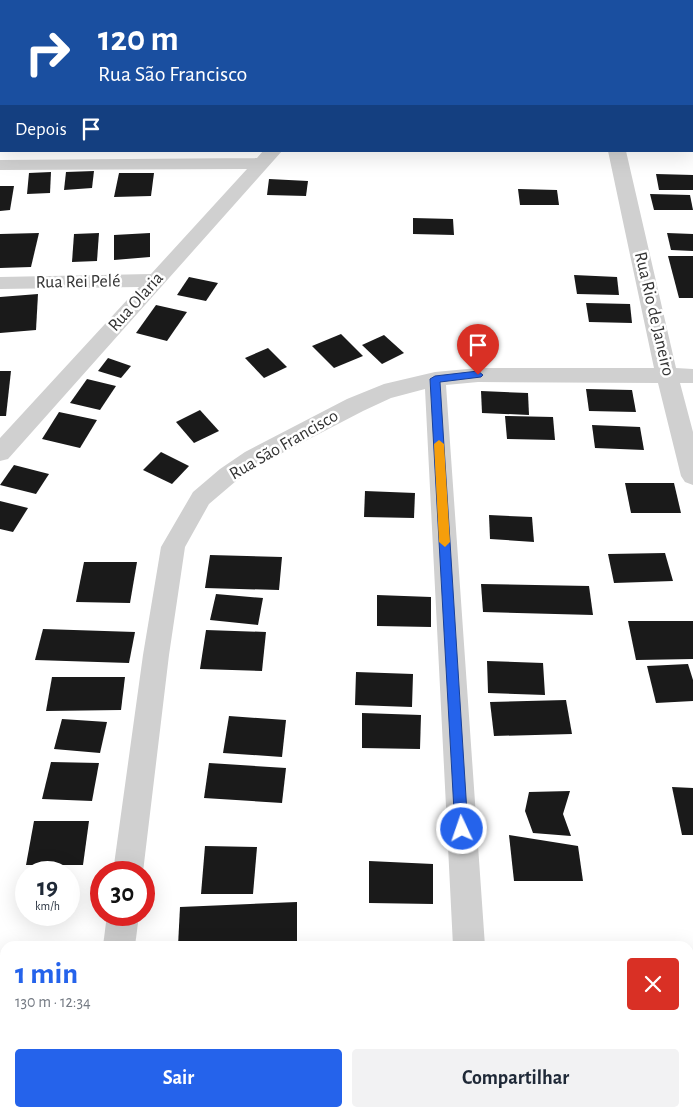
<!DOCTYPE html>
<html lang="pt">
<meta charset="utf-8">
<style>
body{margin:0;font-family:"Alegreya Sans",sans-serif;background:#f2f2f3;color:#1f2937;height:100vh;display:flex;flex-direction:column;font-size:19px;white-space:nowrap}
*{box-sizing:border-box;margin:0}
p{font-size:16px;color:#747a83}
.icon{flex:none;width:28px;height:28px;fill:none;stroke:currentColor;stroke-width:2;stroke-linecap:round;stroke-linejoin:round}
.map{position:relative;flex:1;overflow:hidden}
.sheet{position:absolute;left:0px;top:941px;width:694px;height:176px;display:flex;flex-direction:column;background:#fff;border-radius:15px 15px 0 0;box-shadow:0 5px 20px #0002}
.sheet>*{flex:none}
.banner{position:absolute;left:0px;top:0px;width:694px;height:152px;box-shadow:0 5px 20px #0002;background:#1a4fa0;color:#fff;overflow:hidden}
.speed{position:absolute;left:15px;top:861px;display:flex;gap:10px;font-size:25px;font-weight:700;text-align:center}
.speed>*{display:grid;place-content:center;width:65px;height:65px;border-radius:50%;background:#fff;box-shadow:0 5px 20px #0002;line-height:1}
.speed small{font-size:12px;font-weight:400}
.speed .limit{border:8px solid #d22;background:#fff;color:#111}
.pin{position:absolute;display:grid;place-items:center;width:42px;height:42px;color:#fff;margin:-51px -21px;border-radius:50% 50% 50% 0;rotate:-45deg;box-shadow:0 0 5px #0007}
.pin .icon{rotate:45deg}
.me{position:absolute;width:55px;margin:-28px;rotate:357deg;stroke-linejoin:round;filter:drop-shadow(0 0 4px #0008)}
.turn{display:flex;align-items:center;gap:18px;height:105px;padding:0 15px;font-size:22px}
.turn .icon{width:65px;height:65px;stroke-width:2.5}
.turn b{display:block;font-size:35px;line-height:42px}
.then{display:flex;align-items:center;height:48px;padding:0 15px;background:#0003;gap:10px;font-size:19px}
.round{display:grid;place-items:center;flex:none;width:52px;height:52px;border-radius:5px;background:#f2f2f3}
.summary{display:flex;align-items:center;justify-content:space-between;height:85px;padding:0 15px}
h1{font-size:30px;font-weight:700;line-height:38px;color:#2563eb}
.primary-button{display:flex;gap:10px;margin-top:auto;padding:10px 15px}
.primary-button a{flex:1;height:58px;border-radius:5px;background:#2563eb;color:#fff;font-size:20px;font-weight:700;line-height:58px;text-align:center}
.primary-button a+a{background:#f2f2f3;color:#1f2937}
.map>svg:first-child{display:block}
.building{fill:#1a1a1a}
.lines{fill:none;stroke-linecap:round;stroke-linejoin:round}
.street{fill:#d0d0d0;fill-rule:evenodd}
.secondary{fill:#bdbdbd;fill-rule:evenodd}
.route{fill:#2563eb;stroke:#184099}
.slow{fill:#f59e0b}
.labels{text-anchor:middle;dominant-baseline:central;stroke-width:5;stroke-linejoin:round;paint-order:stroke}
.street-label{font-size:18px;fill:#333;stroke:#fff}
</style>
<div class="map">
<svg width="693" height="1117" viewBox="0 0 693 1117">
<rect width="100%" height="100%" fill="#fff"/>
<g class="building">
<polygon points="94,171 92,188 64,190 66,172"/>
<polygon points="51,172 50,193 27,194 29,173"/>
<polygon points="119,173 154,173 151,196 114,197"/>
<polygon points="656,174 693,175 693,190 659,190"/>
<polygon points="269,179 308,181 306,196 267,195"/>
<polygon points="0,186 14,186 10,210 0,211"/>
<polygon points="518,189 557,190 559,205 520,205"/>
<polygon points="650,194 690,195 693,210 654,210"/>
<polygon points="413,218 453,219 454,235 413,234"/>
<polygon points="39,233 31,267 0,268 0,234"/>
<polygon points="99,233 97,261 72,262 74,234"/>
<polygon points="150,233 150,257 114,260 114,235"/>
<polygon points="667,233 693,234 693,251 671,250"/>
<polygon points="668,256 693,256 693,298 679,298"/>
<polygon points="574,275 617,277 619,295 577,294"/>
<polygon points="189,277 218,283 206,301 177,295"/>
<polygon points="38,294 36,330 0,333 0,297"/>
<polygon points="586,303 630,304 632,323 589,322"/>
<polygon points="156,305 187,312 167,341 136,333"/>
<polygon points="341,334 363,356 334,368 312,346"/>
<polygon points="384,335 404,353 382,364 362,345"/>
<polygon points="268,348 287,367 264,378 245,358"/>
<polygon points="108,358 131,366 121,378 98,371"/>
<polygon points="0,371 11,371 6,416 0,416"/>
<polygon points="87,379 116,386 100,410 70,403"/>
<polygon points="586,389 632,390 636,412 589,411"/>
<polygon points="481,391 528,393 529,415 482,413"/>
<polygon points="200,410 219,431 194,443 176,422"/>
<polygon points="59,412 97,420 80,448 42,439"/>
<polygon points="505,416 553,417 555,440 507,439"/>
<polygon points="592,425 640,427 644,450 595,448"/>
<polygon points="161,452 189,466 172,484 143,470"/>
<polygon points="14,465 49,474 36,494 0,485"/>
<polygon points="625,483 674,483 681,513 631,513"/>
<polygon points="365,491 415,493 414,518 364,517"/>
<polygon points="0,501 28,508 13,532 0,529"/>
<polygon points="489,515 532,517 534,542 490,539"/>
<polygon points="665,553 673,581 614,583 608,554"/>
<polygon points="210,555 282,557 279,590 205,588"/>
<polygon points="84,562 137,562 130,603 76,602"/>
<polygon points="481,584 589,586 593,615 483,612"/>
<polygon points="216,594 263,598 258,625 210,620"/>
<polygon points="377,595 431,597 431,627 377,626"/>
<polygon points="628,621 693,621 693,659 636,660"/>
<polygon points="43,629 135,632 129,663 35,660"/>
<polygon points="206,630 266,632 262,671 200,669"/>
<polygon points="487,661 543,663 545,695 488,693"/>
<polygon points="688,664 693,680 693,701 656,703 647,666"/>
<polygon points="356,672 413,674 412,707 355,705"/>
<polygon points="52,677 125,677 121,710 46,711"/>
<polygon points="566,700 572,734 494,736 490,702"/>
<polygon points="362,713 421,715 420,749 362,748"/>
<polygon points="229,716 286,720 282,757 223,753"/>
<polygon points="62,719 107,722 100,753 54,749"/>
<polygon points="51,762 99,763 92,801 42,799"/>
<polygon points="209,763 286,768 282,803 204,798"/>
<polygon points="672,787 693,788 693,835 682,835"/>
<polygon points="570,791 563,814 571,836 533,833 525,811 529,792"/>
<polygon points="34,821 89,821 83,865 26,865"/>
<polygon points="509,835 578,846 583,881 514,881"/>
<polygon points="205,846 257,847 253,894 201,894"/>
<polygon points="369,861 433,864 433,904 369,903"/>
<polygon points="297,902 297,946 178,946 180,907"/>
<rect x="0" y="980" width="5" height="42"/>
<polygon points="5,1055 5,1100 0,1101 0,1056"/>
<rect x="200" y="1112" width="64" height="5"/>
<polygon points="315,1112 372,1112 373,1117 315,1117"/>
</g>
<g class="lines">
<g class="street">
<rect x="577" y="0" width="16" height="1"/>
<polygon points="263,151 282,151 8,459 0,461 0,438 139,287 0,289 0,277 151,274 247,169 0,170 0,160 257,158"/>
<polygon points="608,151 626,151 676,368 693,369 693,383 680,383 693,432 693,485 685,482 681,476 658,383 478,382 446,385 485,946 453,946 425,389 391,398 363,411 261,464 236,481 209,504 185,547 169,655 143,872 113,872 143,655 161,547 193,492 220,469 245,452 347,399 384,384 435,372 478,368 654,368"/>
<polygon points="107,915 139,915 135,946 103,946"/>
<polygon points="81,1112 115,1112 114,1117 80,1117"/>
<polygon points="461,1112 495,1112 496,1117 462,1117"/>
</g>
<g class="secondary">
<rect x="692" y="30" width="1" height="10"/>
<rect x="0" y="40" width="1" height="10"/>
</g>
</g>
<polygon class="route" points="478,371 483,375 481,377 440,382 468,829 466,833 462,835 457,833 455,829 430,379 435,376"/>
<polygon class="slow" points="439,440 444,444 450,542 445,547 439,542 434,444"/>
<g class="labels">
<g class="street-label">
<text transform="translate(78 282) rotate(-1)">Rua Rei Pelé</text>
<text transform="translate(136 302) rotate(-48)">Rua Olaria</text>
<text transform="translate(654 314) rotate(77)">Rua Rio de Janeiro</text>
<text transform="translate(284 445) rotate(-30)">Rua São Francisco</text>
</g>
</g>
</svg>
<div class="speed"><div>19<small>km/h</small></div><div class="limit">30</div></div>
<div class="pin" style="left:478px;top:375px;background:#d93025"><svg class="icon" aria-label="arrive" viewBox="0 0 24 24"><path d="M6 21V4h12l-3 4 3 4H6"/></svg></div>
<svg class="me" style="left:462px;top:829px" viewBox="-20 -20 40 40"><circle r="17" fill="#2563eb" stroke="#fff" stroke-width="3"/><path d="M0-11L8 9 0 5-8 9z" fill="#fff"/></svg>
<div class="banner">
<div class="turn"><svg class="icon" aria-label="right" viewBox="0 0 24 24"><path d="M7 20v-9h11M14 6l5 5-5 5"/></svg><div><b>120 m</b>Rua São Francisco</div></div>
<div class="then">Depois<svg class="icon" aria-label="arrive" viewBox="0 0 24 24"><path d="M6 21V4h12l-3 4 3 4H6"/></svg></div>
</div>
<section class="sheet">
<div class="summary"><div><h1>1 min</h1><p>130 m · 12:34</p></div><a class="round" style="background:#d93025;color:#fff"><svg class="icon" aria-label="close" viewBox="0 0 24 24"><path d="M6 6l12 12M18 6L6 18"/></svg></a></div>
<div class="primary-button"><a>Sair</a><a>Compartilhar</a></div>
</section>
</div>
